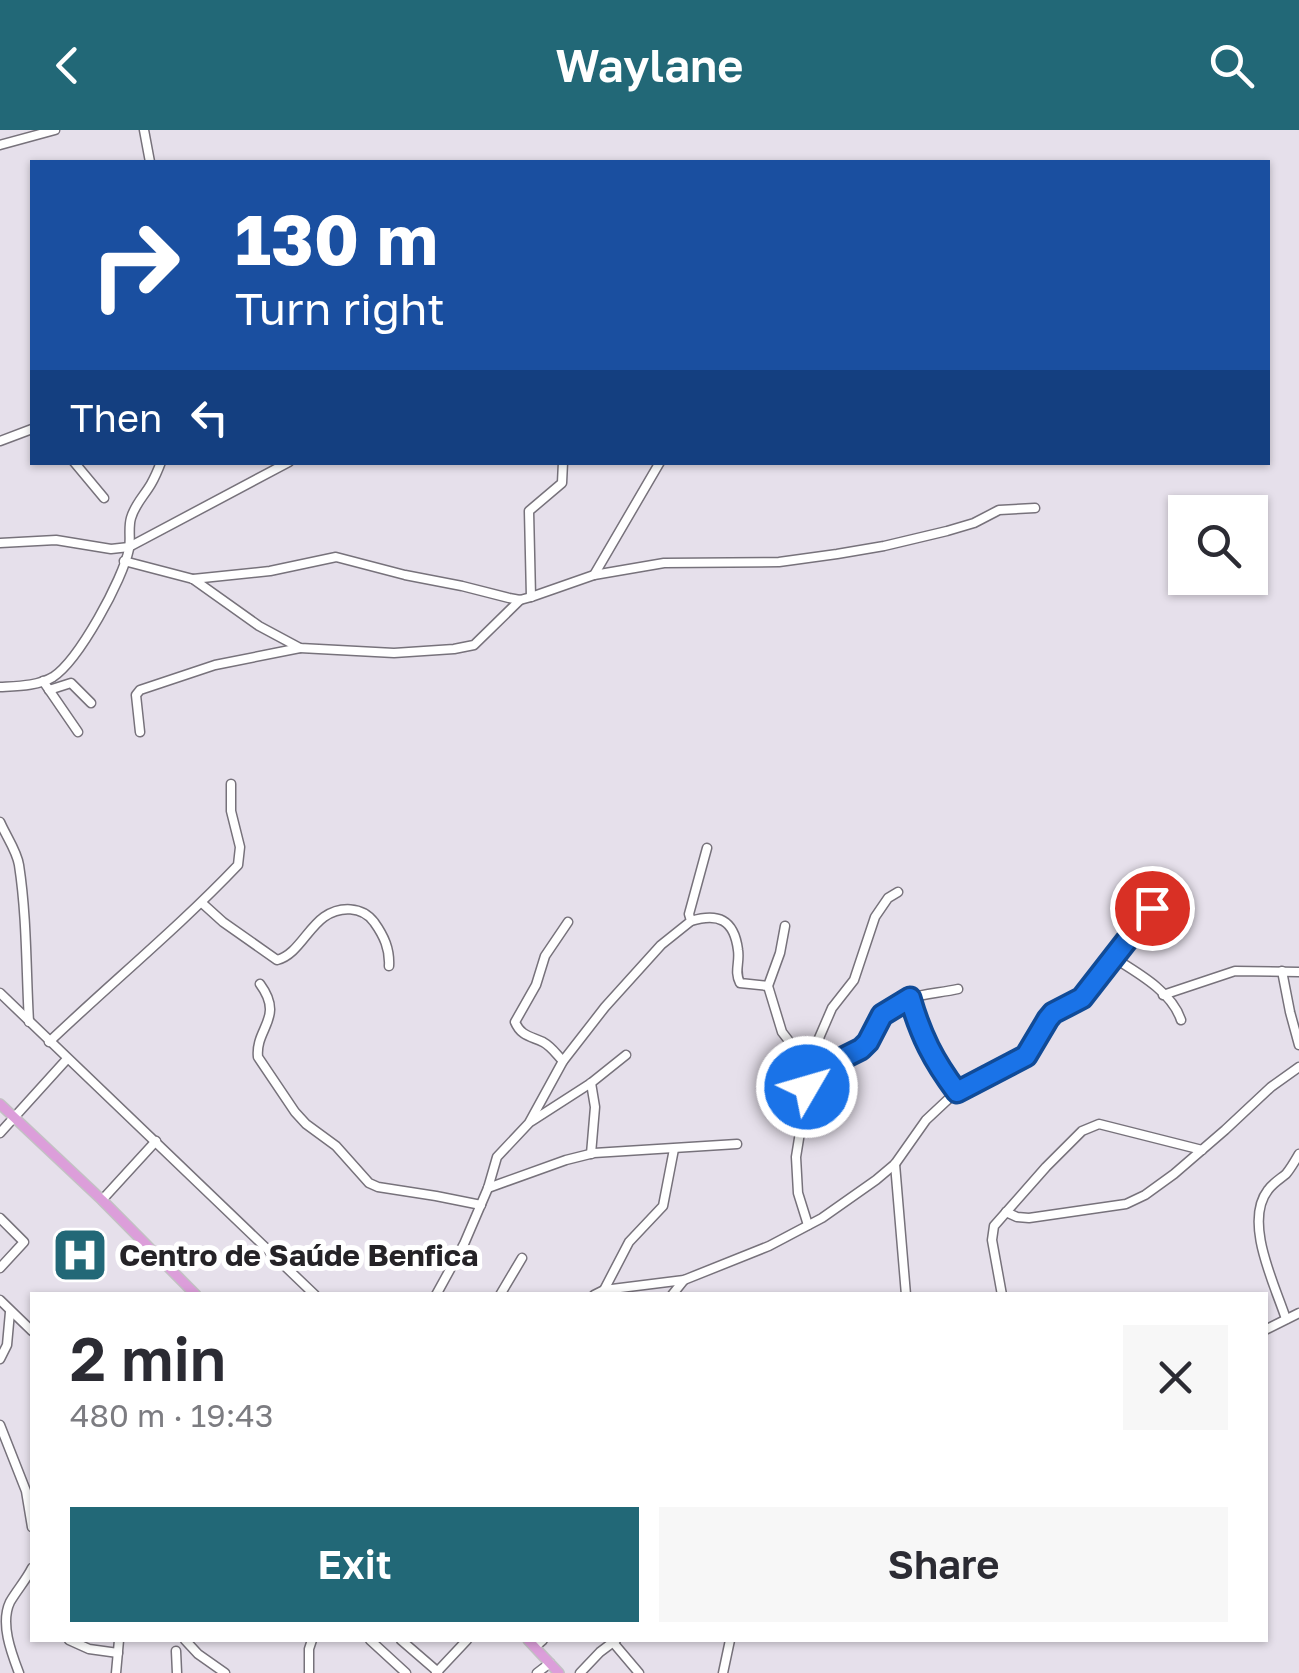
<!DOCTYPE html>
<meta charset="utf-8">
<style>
body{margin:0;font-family:"Golos Text",sans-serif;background:#f7f7f7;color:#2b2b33;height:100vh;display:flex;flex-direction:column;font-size:38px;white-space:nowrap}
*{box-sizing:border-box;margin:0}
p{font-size:32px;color:#7c7c81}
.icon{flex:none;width:55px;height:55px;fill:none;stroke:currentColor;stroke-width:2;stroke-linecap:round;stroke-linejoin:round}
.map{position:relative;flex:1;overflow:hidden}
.side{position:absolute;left:30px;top:1162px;width:1238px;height:350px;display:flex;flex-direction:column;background:#fff;border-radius:0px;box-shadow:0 2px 8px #0004}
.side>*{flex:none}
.hud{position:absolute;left:30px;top:30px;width:1240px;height:305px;border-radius:0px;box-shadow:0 2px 8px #0004;background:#1a4fa0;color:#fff;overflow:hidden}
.tools{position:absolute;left:1168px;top:365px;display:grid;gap:20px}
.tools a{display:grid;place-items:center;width:100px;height:100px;border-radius:0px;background:#fff;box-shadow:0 2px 8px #0004;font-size:50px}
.pin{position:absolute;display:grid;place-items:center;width:85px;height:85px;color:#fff;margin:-42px;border:5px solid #fff;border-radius:50%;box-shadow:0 2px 10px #0007}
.me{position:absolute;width:110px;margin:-55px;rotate:52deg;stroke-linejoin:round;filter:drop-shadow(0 0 8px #0008)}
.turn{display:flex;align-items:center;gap:35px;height:210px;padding:0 40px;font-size:45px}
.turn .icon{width:130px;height:130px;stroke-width:2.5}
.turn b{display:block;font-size:70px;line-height:85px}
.then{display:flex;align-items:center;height:95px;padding:0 40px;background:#0003;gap:20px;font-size:38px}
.round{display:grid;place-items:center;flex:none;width:105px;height:105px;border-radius:0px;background:#f7f7f7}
.summary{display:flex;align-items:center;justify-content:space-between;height:170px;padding:0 40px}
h1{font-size:60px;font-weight:600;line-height:75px}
.primary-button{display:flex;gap:20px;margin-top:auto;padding:20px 40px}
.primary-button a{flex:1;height:115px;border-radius:0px;background:#226877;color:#fff;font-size:40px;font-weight:600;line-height:115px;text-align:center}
.primary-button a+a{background:#f7f7f7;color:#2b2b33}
header{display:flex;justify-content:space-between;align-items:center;height:130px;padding:0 40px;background:#226877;color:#fff;font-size:45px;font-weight:600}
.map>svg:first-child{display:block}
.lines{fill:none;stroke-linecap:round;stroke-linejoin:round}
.minor-casing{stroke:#77727b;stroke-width:11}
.major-casing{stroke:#c2c1c3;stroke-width:12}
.minor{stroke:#fff;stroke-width:8}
.major{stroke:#dc9eda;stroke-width:9}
.route-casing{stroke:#114b97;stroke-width:25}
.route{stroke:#1a73e8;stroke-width:18}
.labels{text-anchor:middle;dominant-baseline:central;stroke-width:10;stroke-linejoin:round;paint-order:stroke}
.poi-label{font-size:30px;font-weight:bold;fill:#252327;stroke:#fff;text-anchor:start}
</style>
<header><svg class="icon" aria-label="back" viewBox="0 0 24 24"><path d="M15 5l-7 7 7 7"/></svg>Waylane<svg class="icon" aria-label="search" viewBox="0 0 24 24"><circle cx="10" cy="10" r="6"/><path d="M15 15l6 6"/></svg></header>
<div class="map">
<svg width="1299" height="1543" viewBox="0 0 1299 1543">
<rect width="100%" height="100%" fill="#e6e0eb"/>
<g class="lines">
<g class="minor-casing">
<g id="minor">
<polyline points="144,0 150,32"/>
<polyline points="0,15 55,0"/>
<polyline points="0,311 32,299"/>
<polyline points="74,332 104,368"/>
<polyline points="0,413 56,410 111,419 129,417 289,332"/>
<polyline points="124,431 193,449 259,496 300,518 394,523 454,519 474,515 520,470"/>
<polyline points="594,445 664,433 779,432 837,424 884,416 947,401 974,393 999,380 1035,378"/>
<polyline points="193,449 270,441 336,427 405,445 462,456 509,468 520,470 531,467 594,445 660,332"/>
<polyline points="531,467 529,381 562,353 563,332"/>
<polyline points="43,551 78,602"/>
<path d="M0,557C18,556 38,556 53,547C79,530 123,449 129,419C131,409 128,398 131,388C135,374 144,366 151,354C155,347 158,340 161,332"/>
<polyline points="49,560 71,553 91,573"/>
<polyline points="140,602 136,565 140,560 215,535 300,518"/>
<path d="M0,692C6,706 17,721 19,735C27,787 26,840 29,892"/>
<path d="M202,773L223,792L277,830C297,825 307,799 324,787C340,776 362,776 374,792C384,806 390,819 389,836"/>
<path d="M691,791C718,783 734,789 738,820C740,833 734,841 740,853L768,856"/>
<polyline points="785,796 780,823 768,856 782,902 809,937"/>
<polyline points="1114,828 1150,779 1155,778 1179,792"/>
<polyline points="1282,841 1290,882 1299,915"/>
<path d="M260,854C285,888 255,898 258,927L295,982L306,994L336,1016L369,1053L378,1057L436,1066L481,1075"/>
<polyline points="0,863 315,1165"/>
<polyline points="1163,865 1235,841 1299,842"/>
<path d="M910,867C921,906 932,930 957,961"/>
<path d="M49,912C112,852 178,798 238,735L240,717L231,681V654"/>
<path d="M563,931C556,924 552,917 543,912C530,906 521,906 515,892L536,855L545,826L568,792"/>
<path d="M809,945L861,919C872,909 873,895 883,885C902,863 932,865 958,859"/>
<polyline points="532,991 591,953 626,925"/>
<polyline points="0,1003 67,929"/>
<polyline points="591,1024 595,977 591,953"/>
<polyline points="895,1034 906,1165"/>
<polyline points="488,1058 566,1030 594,1023 737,1014"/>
<polyline points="102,1070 156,1011"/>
<polyline points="1006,1082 1017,1087 1029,1088 1126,1074 1145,1065 1174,1044 1225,1000 1271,957 1299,937"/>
<polyline points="0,1088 24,1112 0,1138"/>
<polyline points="808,1095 798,1063 796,1027 813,922 832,878 854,850 875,787 888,768 898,762"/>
<polyline points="604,1160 629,1112 663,1076 674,1019"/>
<polyline points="436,1165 464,1114 488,1058 497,1027 529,993 563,931 605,877 661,815 691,791 689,784 707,718"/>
<polyline points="500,1165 522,1128"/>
<path d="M594,1165L604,1160L684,1150L769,1116L822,1088L876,1050L895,1034L926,990L957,961L1026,926L1053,883L1082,868L1114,828C1138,843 1172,862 1181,890"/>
<polyline points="672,1165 684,1150"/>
<polyline points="1002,1165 992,1110 994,1096 1046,1037 1082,1001 1099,994 1202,1020"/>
<polyline points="0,1170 32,1201"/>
<path d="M1286,1189C1275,1155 1243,1092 1268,1060C1273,1053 1280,1049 1286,1044C1291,1038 1295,1031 1299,1024"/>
<polyline points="1265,1200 1299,1183"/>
<polyline points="0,1229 7,1215 10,1182"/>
<polyline points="0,1295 26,1361 32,1397"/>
<polyline points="69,1510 89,1519 118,1523"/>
<polyline points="185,1510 198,1524 225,1543"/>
<polyline points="370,1510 406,1543"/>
<polyline points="401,1510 438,1542"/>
<polyline points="611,1510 639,1543"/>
<polyline points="535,1517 543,1510"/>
<polyline points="176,1521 177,1543"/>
<path d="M19,1543C11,1522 0,1493 10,1472C17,1460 26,1450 32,1438"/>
<polyline points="116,1543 119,1510"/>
<polyline points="309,1543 309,1519 312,1510"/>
<polyline points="436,1543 467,1510"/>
<polyline points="537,1543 550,1533"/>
<polyline points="580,1543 600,1522 616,1510"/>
<polyline points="723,1543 730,1510"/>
</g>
</g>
<g class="major-casing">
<g id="major">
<polyline points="0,974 102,1070 196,1165"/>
<polyline points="528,1510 559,1543"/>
</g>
</g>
<use href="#minor" class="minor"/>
<use href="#major" class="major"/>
</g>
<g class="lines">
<g class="route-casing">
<path id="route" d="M807,957L809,945L861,919L868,912L882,885L910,868C921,906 933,930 957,962L1026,926L1048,889L1053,883L1082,868L1152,778"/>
</g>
<use href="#route" class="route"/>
</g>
<defs>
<g id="hospital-square" transform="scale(2.875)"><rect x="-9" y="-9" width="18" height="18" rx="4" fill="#226877" stroke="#fff"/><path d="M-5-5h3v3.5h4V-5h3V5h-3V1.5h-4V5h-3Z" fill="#fff"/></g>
</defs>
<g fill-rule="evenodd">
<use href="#hospital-square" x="80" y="1125"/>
</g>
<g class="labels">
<g class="poi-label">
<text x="119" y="1125">Centro de Saúde Benfica</text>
</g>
</g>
</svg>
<div class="tools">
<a><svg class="icon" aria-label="search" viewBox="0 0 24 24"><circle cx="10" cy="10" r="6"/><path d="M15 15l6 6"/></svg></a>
</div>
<div class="pin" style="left:1152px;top:778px;background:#d93025"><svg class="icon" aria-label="arrive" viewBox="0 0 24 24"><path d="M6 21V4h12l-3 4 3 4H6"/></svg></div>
<svg class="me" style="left:807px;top:957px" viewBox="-20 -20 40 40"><circle r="17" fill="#1a73e8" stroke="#fff" stroke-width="3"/><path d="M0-11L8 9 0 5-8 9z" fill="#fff"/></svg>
<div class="hud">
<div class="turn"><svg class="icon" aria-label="right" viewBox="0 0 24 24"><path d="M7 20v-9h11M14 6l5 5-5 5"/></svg><div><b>130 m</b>Turn right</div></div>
<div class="then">Then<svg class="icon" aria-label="left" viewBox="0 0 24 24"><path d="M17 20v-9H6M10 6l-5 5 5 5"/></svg></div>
</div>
<section class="side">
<div class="summary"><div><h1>2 min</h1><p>480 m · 19:43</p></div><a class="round"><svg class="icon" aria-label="close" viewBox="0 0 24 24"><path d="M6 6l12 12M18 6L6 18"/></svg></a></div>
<div class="primary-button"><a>Exit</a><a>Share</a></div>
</section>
</div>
